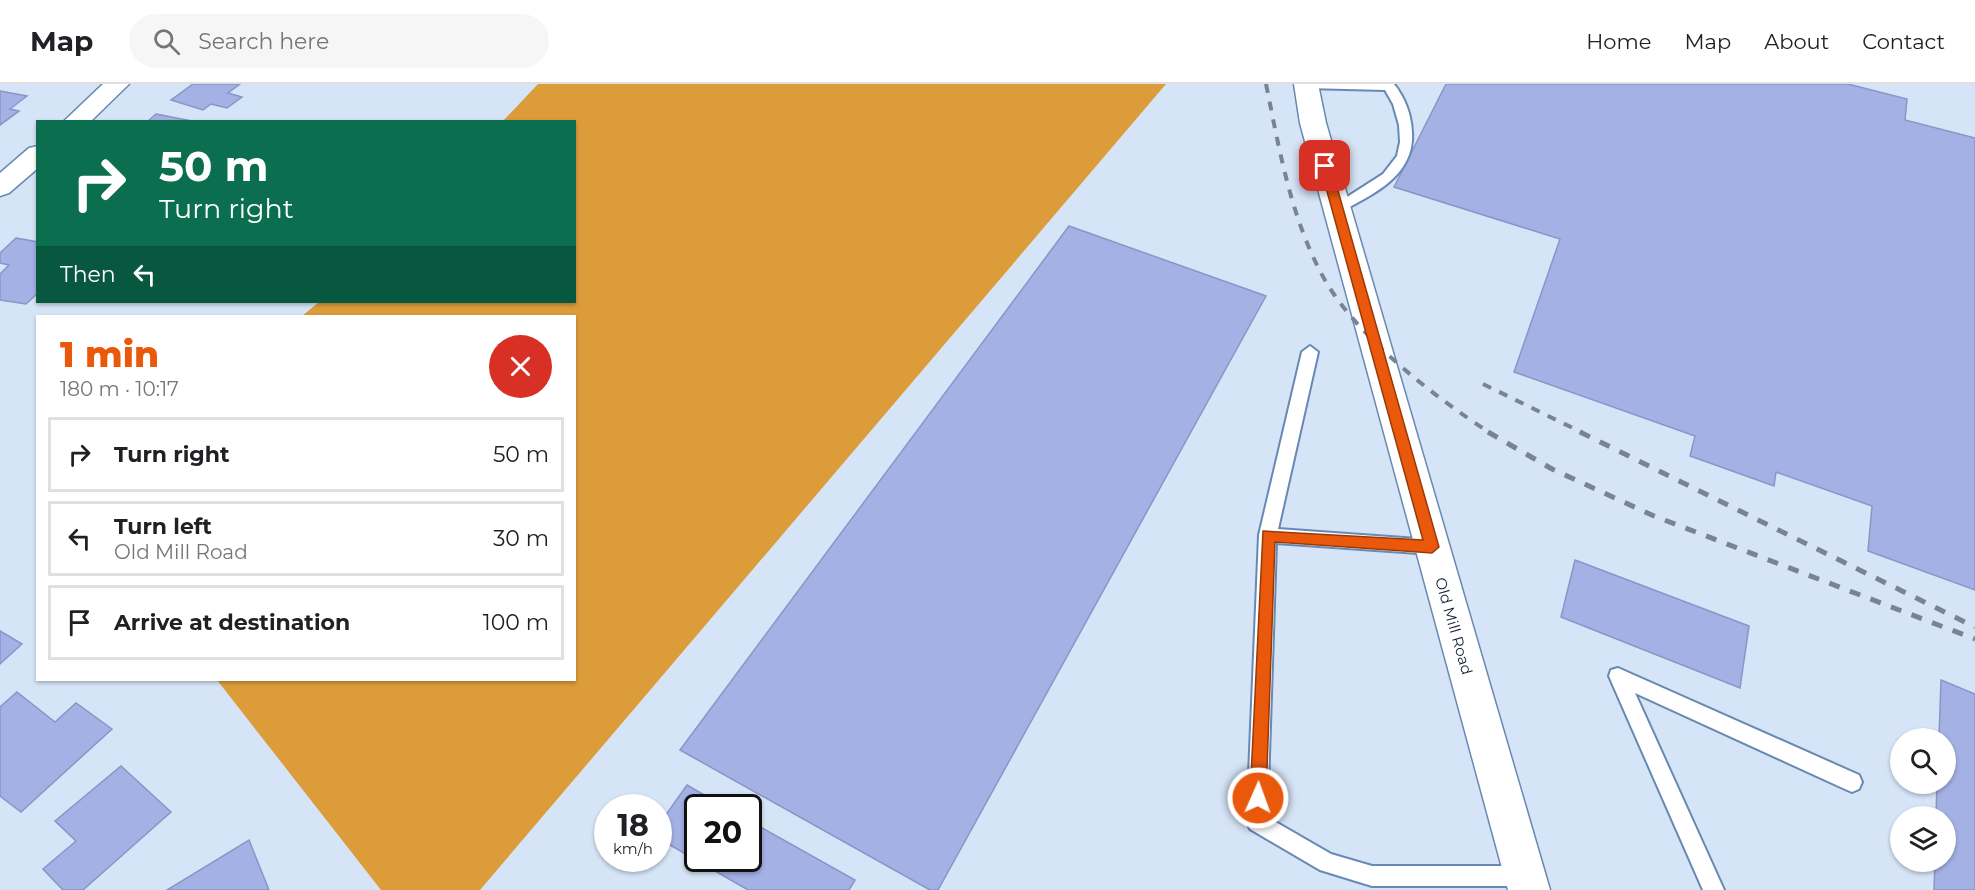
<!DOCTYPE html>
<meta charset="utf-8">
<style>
body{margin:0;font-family:Montserrat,sans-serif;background:#f6f6f6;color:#202124;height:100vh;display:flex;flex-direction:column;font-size:22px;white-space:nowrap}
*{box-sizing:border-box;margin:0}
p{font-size:20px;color:#757577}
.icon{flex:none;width:33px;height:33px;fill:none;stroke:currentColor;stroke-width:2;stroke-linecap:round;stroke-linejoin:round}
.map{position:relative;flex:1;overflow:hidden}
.sheet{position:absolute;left:36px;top:231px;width:540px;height:366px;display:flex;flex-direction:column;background:#fff;border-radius:0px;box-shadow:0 2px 4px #0004}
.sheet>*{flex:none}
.hud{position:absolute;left:36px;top:36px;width:540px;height:183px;border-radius:0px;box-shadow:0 2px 4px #0004;background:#0b6e4f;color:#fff;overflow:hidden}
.fabs{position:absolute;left:1890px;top:644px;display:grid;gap:12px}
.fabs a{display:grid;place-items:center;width:66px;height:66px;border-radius:50%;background:#fff;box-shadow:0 2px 4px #0004;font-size:30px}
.speed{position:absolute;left:594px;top:710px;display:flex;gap:12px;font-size:30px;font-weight:700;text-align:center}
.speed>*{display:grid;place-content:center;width:78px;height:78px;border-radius:50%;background:#fff;box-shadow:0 2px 4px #0004;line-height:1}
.speed small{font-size:15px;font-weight:400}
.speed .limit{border:3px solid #111;border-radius:9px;background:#fff;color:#111}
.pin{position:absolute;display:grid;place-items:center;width:51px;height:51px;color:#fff;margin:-26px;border-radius:12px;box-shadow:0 3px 9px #0006}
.me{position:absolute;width:66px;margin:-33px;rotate:2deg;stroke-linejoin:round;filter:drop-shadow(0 0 4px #0008)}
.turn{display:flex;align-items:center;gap:21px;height:126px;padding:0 24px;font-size:27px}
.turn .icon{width:78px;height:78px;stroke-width:2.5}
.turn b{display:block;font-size:42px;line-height:51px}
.then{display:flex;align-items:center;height:57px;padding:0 24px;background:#0003;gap:12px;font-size:22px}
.round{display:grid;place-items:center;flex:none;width:63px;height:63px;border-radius:32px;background:#f6f6f6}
.overview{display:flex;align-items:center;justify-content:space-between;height:102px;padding:0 24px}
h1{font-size:36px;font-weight:800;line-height:45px;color:#ea580c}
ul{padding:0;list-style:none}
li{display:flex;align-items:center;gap:18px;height:75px;margin:0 12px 9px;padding:0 12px;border:3px solid #e0e0e0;border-radius:0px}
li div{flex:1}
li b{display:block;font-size:22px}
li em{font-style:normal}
header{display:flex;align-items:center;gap:36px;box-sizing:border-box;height:84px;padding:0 30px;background:#fff;border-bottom:2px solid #e0e0e0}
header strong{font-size:28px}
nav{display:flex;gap:33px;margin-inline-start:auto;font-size:21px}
.search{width:420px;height:54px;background:#f6f6f6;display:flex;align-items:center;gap:15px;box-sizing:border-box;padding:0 21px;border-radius:33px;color:#757577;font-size:22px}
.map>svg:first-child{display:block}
.forest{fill:#dd9c3a}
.building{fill:#a4b1e4;stroke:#8995c7;stroke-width:1.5}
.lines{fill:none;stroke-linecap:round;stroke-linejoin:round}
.service-casing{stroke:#6789b3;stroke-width:4}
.minor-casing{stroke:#6789b3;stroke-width:3}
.tertiary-casing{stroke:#6789b3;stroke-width:3}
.service{fill:#fff;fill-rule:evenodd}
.minor{fill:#fff;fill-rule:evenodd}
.tertiary{fill:#fff;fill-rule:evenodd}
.rail-far1{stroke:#768495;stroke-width:4;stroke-dasharray:9 9;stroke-linecap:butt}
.rail{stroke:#768495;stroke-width:5;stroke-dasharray:11 11;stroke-linecap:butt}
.route{fill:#ea580c;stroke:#983908;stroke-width:1.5}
.labels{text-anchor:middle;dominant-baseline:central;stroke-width:6;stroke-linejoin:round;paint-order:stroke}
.street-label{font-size:15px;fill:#132031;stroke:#fff}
</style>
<header>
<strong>Map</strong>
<div class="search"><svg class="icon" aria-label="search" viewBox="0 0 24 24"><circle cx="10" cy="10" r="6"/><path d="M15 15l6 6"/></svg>Search here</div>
<nav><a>Home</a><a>Map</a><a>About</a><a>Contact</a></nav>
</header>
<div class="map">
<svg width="1975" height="806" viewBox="0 0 1975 806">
<rect width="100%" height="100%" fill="#d5e4f6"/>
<polygon class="forest" points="538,0 1166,0 480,806 381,806 217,596 574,596 574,232 302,232 319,218 574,218 574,38 503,37"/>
<g class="building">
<polygon points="193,0 240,0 228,9 242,13 227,24 211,20 203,26 171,16"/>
<polygon points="1446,0 1848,0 1907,15 1905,36 1975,54 1975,506 1868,467 1872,422 1776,388 1774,402 1690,372 1695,352 1514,288 1560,155 1394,103"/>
<polygon points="0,7 27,12 10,25 19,27 0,41"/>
<polygon points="156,30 197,38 147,38"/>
<polygon points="1069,142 1266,212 938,806 930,806 680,666"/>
<polygon points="16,154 38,158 38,209 26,220 0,216 0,190 9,181 0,179 0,169"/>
<polygon points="1575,476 1749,542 1740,604 1561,533"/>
<polygon points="0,547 22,560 0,580"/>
<polygon points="1941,596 1975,610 1975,806 1934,806 1935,777 1946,777 1946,732 1936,732 1937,699 1946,699 1946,654 1939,654"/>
<polygon points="17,608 55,638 76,619 112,645 21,728 0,712 0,623"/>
<polygon points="121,682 171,728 83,806 63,806 43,785 76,757 55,737"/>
<polygon points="687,701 725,723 698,723 698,774 748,774 748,736 855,796 849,806 748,806 658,754 658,742"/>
<polygon points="249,756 269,806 167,806"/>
</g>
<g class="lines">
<g class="service-casing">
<g id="service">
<path d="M1300,0H1394C1405,14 1411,30 1412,48C1415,91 1374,110 1342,127L1337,128L1330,124L1383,90L1397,72L1400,58L1399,41L1393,20L1385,6L1306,4Z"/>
<polygon points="1310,262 1318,268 1278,445 1432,456 1438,458 1441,463 1438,468 1432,470 1276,459 1267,733 1331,770 1372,782 1525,782 1532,785 1535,792 1532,799 1525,802 1372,802 1320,786 1250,745 1247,738 1259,451 1302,268"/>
<polygon points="1618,584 1859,691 1862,698 1859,705 1852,708 1845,705 1635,609 1724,806 1703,806 1609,592 1611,586"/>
</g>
</g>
<g class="minor-casing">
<g id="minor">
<polygon points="103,0 129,0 90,38 63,38"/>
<polygon points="38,62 38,84 9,109 0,112 0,89 29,64"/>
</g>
</g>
<g class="tertiary-casing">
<polygon id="tertiary" points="1294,0 1318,0 1326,39 1550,806 1508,806 1300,39"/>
</g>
<use href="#service" class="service"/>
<use href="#minor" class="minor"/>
<use href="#tertiary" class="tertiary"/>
<g class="rail-far1">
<path d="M1266,0C1279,64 1290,129 1320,187C1352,250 1432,311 1490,349"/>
<polyline points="1483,300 1583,349"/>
</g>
<g class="rail">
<polyline points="1488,348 1552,385 1654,432 1975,555"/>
<polyline points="1580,348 1975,543"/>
</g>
</g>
<polygon class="route" points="1325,78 1331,82 1439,463 1432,469 1275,458 1266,714 1264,720 1258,722 1252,720 1250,714 1263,447 1423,456 1320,82"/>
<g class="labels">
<g class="street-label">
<text transform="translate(1454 542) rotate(74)">Old Mill Road</text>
</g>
</g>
</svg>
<div class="fabs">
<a><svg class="icon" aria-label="search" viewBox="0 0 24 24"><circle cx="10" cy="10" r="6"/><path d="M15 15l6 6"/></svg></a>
<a><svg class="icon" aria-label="layers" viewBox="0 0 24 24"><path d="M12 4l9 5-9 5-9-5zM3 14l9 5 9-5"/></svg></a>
</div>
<div class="speed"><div>18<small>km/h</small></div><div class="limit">20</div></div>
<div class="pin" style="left:1325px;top:82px;background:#d93025"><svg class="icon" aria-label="arrive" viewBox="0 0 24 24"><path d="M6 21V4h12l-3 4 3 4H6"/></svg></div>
<svg class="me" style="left:1258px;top:714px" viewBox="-20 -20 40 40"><circle r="17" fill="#ea580c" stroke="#fff" stroke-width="3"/><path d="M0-11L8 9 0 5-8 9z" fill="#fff"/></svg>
<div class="hud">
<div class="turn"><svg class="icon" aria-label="right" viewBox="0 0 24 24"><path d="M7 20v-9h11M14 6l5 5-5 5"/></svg><div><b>50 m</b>Turn right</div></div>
<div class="then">Then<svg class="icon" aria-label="left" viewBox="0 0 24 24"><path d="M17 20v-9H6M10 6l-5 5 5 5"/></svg></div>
</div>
<section class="sheet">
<div class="overview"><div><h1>1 min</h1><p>180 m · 10:17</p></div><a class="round" style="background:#d93025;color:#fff"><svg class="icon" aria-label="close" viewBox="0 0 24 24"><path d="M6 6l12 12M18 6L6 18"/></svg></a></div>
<ul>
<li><svg class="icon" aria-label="right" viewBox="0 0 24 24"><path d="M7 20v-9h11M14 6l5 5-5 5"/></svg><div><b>Turn right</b></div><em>50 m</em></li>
<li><svg class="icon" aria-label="left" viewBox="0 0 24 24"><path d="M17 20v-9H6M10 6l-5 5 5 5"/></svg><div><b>Turn left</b><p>Old Mill Road</p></div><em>30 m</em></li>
<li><svg class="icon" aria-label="arrive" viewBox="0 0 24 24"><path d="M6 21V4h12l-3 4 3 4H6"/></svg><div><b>Arrive at destination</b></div><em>100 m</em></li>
</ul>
</section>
</div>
